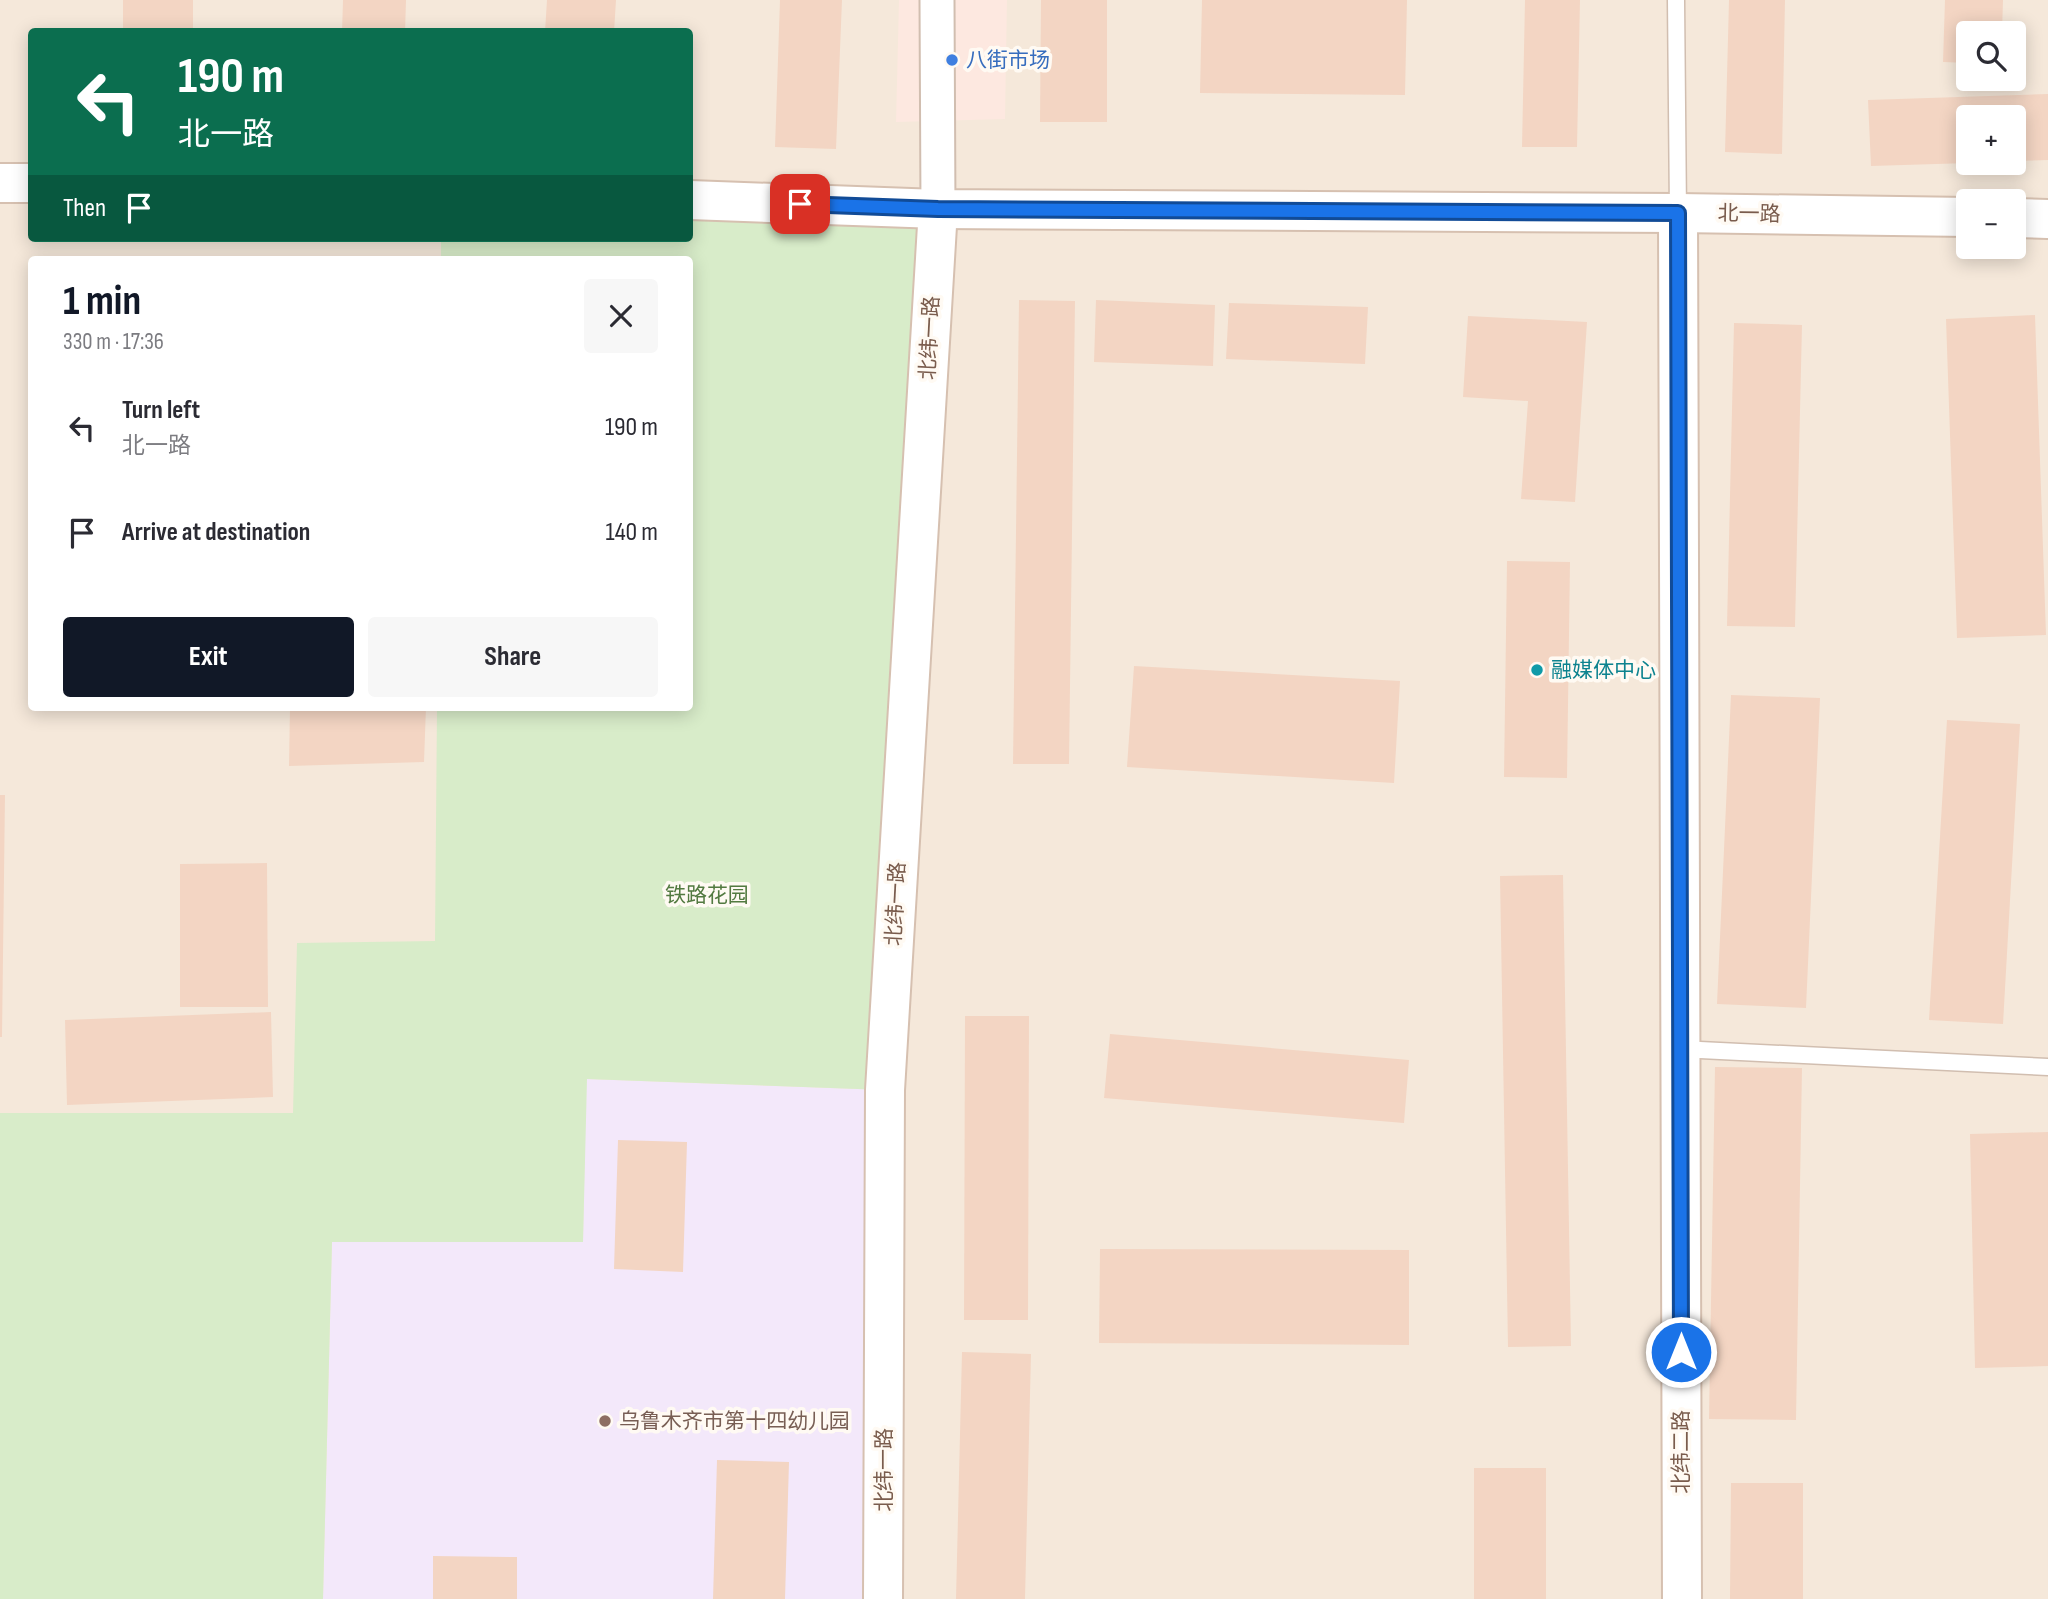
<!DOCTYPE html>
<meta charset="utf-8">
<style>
body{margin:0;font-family:"Sofia Sans Condensed","Noto Sans SC",sans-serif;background:#f7f7f7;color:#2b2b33;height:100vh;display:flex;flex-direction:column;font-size:26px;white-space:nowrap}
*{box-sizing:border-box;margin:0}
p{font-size:23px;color:#7c7c81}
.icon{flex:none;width:38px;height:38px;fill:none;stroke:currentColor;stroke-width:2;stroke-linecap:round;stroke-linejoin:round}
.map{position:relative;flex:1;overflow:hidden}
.panel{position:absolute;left:28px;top:256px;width:665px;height:455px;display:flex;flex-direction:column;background:#fff;border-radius:7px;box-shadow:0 4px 18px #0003}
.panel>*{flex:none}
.top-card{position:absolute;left:28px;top:28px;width:665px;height:214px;border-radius:7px;box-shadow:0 4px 18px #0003;background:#0b6e4f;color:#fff;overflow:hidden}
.tools{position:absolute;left:1956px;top:21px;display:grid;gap:14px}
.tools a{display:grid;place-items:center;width:70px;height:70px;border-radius:7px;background:#fff;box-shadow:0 4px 18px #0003;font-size:35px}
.pin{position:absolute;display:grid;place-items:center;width:60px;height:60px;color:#fff;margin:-30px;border-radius:14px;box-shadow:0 4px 10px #0006}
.me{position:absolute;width:77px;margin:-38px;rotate:0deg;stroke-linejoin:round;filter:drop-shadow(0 0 5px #0008)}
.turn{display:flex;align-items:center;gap:24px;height:147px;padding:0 35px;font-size:32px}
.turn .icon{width:91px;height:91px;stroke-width:2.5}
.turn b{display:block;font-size:49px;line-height:60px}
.then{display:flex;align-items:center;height:66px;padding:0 35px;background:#0003;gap:14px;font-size:26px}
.round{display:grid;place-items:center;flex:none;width:74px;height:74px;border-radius:7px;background:#f7f7f7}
.head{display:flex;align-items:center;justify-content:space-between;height:119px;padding:0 35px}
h1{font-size:42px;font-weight:700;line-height:52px;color:#111827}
.action{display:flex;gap:14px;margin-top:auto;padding:14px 35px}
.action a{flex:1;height:80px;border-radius:7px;background:#111827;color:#fff;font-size:28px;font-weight:700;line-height:80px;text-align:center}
.action a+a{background:#f7f7f7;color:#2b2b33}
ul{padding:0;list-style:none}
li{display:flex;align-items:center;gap:21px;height:105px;padding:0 35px}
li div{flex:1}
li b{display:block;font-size:26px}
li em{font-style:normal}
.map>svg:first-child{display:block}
.residential{fill:#f5e8da;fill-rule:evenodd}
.commercial{fill:#fde8e0}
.education{fill:#f3e8fa}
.green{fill:#d8ecc9}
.building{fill:#f3d5c3}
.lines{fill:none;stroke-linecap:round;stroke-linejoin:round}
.lane-casing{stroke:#d1beb0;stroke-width:19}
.street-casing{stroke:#d1beb0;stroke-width:37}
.secondary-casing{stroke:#d6c0b0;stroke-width:42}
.lane{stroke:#fff;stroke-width:16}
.street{stroke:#fff;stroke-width:33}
.secondary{stroke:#fff;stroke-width:38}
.route-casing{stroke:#114b97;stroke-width:18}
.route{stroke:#1a73e8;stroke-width:12}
.shop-dot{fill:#3f7fe0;stroke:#fffaf3;stroke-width:2.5}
.culture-dot{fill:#0f9aa8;stroke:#fffaf3;stroke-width:2.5}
.education-dot{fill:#8d6e63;stroke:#fffaf3;stroke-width:2.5}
.labels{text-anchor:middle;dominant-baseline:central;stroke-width:7;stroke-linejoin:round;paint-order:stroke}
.shop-label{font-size:21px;fill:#366cbe;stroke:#fffaf3;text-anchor:start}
.street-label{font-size:21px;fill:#7a5c4d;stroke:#fffaf3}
.culture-label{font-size:21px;fill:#0d838f;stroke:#fffaf3;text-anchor:start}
.park-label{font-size:21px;fill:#537a41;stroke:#fffaf3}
.education-label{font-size:21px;fill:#785e54;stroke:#fffaf3;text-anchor:start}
</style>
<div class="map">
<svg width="2048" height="1599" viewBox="0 0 2048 1599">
<rect width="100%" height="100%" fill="#fdf6ec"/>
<path class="residential" d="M0,0H2048V1599H0ZM32,32H690V238H32ZM1969,33H2014V79H1969ZM1969,117H2014V163H1969ZM1969,201H2014V247H1969ZM32,259H690V707H32Z"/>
<polygon class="commercial" points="899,0 1007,0 1005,119 896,122"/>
<polygon class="education" points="586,1079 885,1090 883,1599 323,1599 332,1242 583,1242"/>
<polygon class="green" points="690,200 938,209 885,1090 587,1079 583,1242 332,1242 323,1599 0,1599 0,1113 293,1113 297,943 435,941 437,707 690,707 690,259 441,259 441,238 690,238"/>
<g class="building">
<rect x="123" y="0" width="70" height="32"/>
<polygon points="343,0 406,0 405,32 342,32"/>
<polygon points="547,0 616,0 614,32 545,32"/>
<polygon points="780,0 842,0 836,149 775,147"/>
<polygon points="1041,0 1107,0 1107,122 1040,122"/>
<polygon points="1202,0 1407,0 1405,95 1200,93"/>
<polygon points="1525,0 1580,0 1577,147 1522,147"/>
<polygon points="1729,0 1785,0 1782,154 1725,152"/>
<polygon points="1945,0 2003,0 2002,33 1969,33 1969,63 1943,62"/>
<polygon points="2048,94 2048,160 2014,161 2014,117 1969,117 1969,163 1871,166 1868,100"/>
<polygon points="1019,300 1075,301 1069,764 1013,764"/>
<polygon points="1096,300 1215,305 1213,366 1094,362"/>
<polygon points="1229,303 1368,307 1365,364 1226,359"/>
<polygon points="2035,315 2046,635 1957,638 1946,319"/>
<polygon points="1468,316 1587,322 1575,502 1521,499 1528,401 1463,397"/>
<polygon points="1734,323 1802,325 1795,627 1727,626"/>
<polygon points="1507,561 1570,562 1567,778 1504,777"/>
<polygon points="1134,666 1400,681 1394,783 1127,767"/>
<polygon points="1731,695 1820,698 1806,1008 1717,1004"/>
<polygon points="290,707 426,707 424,762 289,766"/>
<polygon points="1947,720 2020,724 2003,1024 1929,1020"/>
<polygon points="0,795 5,795 2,1037 0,1037"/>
<polygon points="267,863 268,1007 180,1007 180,864"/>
<polygon points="1563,875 1571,1346 1508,1347 1500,876"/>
<polygon points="271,1012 273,1097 67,1105 65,1020"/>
<polygon points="965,1016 1029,1016 1028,1320 964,1320"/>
<polygon points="1110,1034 1409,1060 1404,1123 1104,1098"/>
<polygon points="1715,1067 1802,1068 1796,1420 1709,1419"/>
<polygon points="2048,1132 2048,1366 1975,1368 1970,1134"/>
<polygon points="618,1140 687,1142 683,1272 614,1269"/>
<polygon points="1100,1249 1409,1250 1409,1345 1099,1343"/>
<polygon points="962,1352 1031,1354 1025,1599 956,1599"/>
<polygon points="717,1460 789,1462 785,1599 713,1599"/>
<rect x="1474" y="1468" width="72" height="131"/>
<polygon points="1731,1483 1803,1483 1803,1599 1730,1599"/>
<polygon points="433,1556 517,1557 517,1599 433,1599"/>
</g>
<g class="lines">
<g class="lane-casing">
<g id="lane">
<polyline points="1676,0 1678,213"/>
<polyline points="1680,1049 2048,1067"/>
</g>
</g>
<g class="street-casing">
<polyline id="street" points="937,0 938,209"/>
</g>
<g class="secondary-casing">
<g id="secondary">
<polyline points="0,183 32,183"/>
<polyline points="690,200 938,209 1678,213 1969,217"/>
<polyline points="1678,213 1682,1599"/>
<polyline points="2014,218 2048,219"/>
<polyline points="883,1599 885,1090 938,209"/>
</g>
</g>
<use href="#lane" class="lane"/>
<use href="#street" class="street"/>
<use href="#secondary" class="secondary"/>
</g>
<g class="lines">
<g class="route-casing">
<polyline id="route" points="800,204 938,209 1678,213 1681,1352"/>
</g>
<use href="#route" class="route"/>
</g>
<circle class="shop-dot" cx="952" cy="60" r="7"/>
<circle class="culture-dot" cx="1537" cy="670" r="7"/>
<circle class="education-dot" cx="605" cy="1421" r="7"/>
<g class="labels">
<g class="shop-label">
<text x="966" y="60">八街市场</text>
</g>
<g class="street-label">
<text transform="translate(1749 214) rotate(1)">北一路</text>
<text transform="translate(930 338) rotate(-87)">北纬一路</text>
<text transform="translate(896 904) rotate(-87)">北纬一路</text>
<text transform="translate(1681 1452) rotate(-90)">北纬二路</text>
<text transform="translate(884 1470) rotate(-90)">北纬一路</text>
</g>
<g class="culture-label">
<text x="1551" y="670">融媒体中心</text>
</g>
<g class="park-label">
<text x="707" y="895">铁路花园</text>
</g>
<g class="education-label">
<text x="619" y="1421">乌鲁木齐市第十四幼儿园</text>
</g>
</g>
</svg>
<div class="tools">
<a><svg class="icon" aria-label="search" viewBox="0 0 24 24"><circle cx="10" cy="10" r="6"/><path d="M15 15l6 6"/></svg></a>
<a>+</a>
<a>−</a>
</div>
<div class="pin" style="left:800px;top:204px;background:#d93025"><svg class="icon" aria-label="arrive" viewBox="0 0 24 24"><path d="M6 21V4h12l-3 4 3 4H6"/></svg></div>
<svg class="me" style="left:1681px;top:1352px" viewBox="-20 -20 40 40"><circle r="17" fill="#1a73e8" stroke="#fff" stroke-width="3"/><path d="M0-11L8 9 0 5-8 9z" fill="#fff"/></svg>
<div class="top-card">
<div class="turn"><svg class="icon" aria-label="left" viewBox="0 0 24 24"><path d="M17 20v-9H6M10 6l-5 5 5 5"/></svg><div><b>190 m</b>北一路</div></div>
<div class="then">Then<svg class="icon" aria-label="arrive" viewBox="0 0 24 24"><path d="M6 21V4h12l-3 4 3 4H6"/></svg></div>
</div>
<section class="panel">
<div class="head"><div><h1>1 min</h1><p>330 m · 17:36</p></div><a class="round"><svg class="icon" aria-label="close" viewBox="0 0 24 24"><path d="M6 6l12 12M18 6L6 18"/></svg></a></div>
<ul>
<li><svg class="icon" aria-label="left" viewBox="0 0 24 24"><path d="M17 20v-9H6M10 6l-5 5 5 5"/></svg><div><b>Turn left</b><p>北一路</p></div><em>190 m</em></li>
<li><svg class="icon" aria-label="arrive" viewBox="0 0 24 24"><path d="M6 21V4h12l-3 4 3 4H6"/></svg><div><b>Arrive at destination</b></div><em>140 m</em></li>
</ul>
<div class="action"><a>Exit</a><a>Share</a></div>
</section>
</div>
